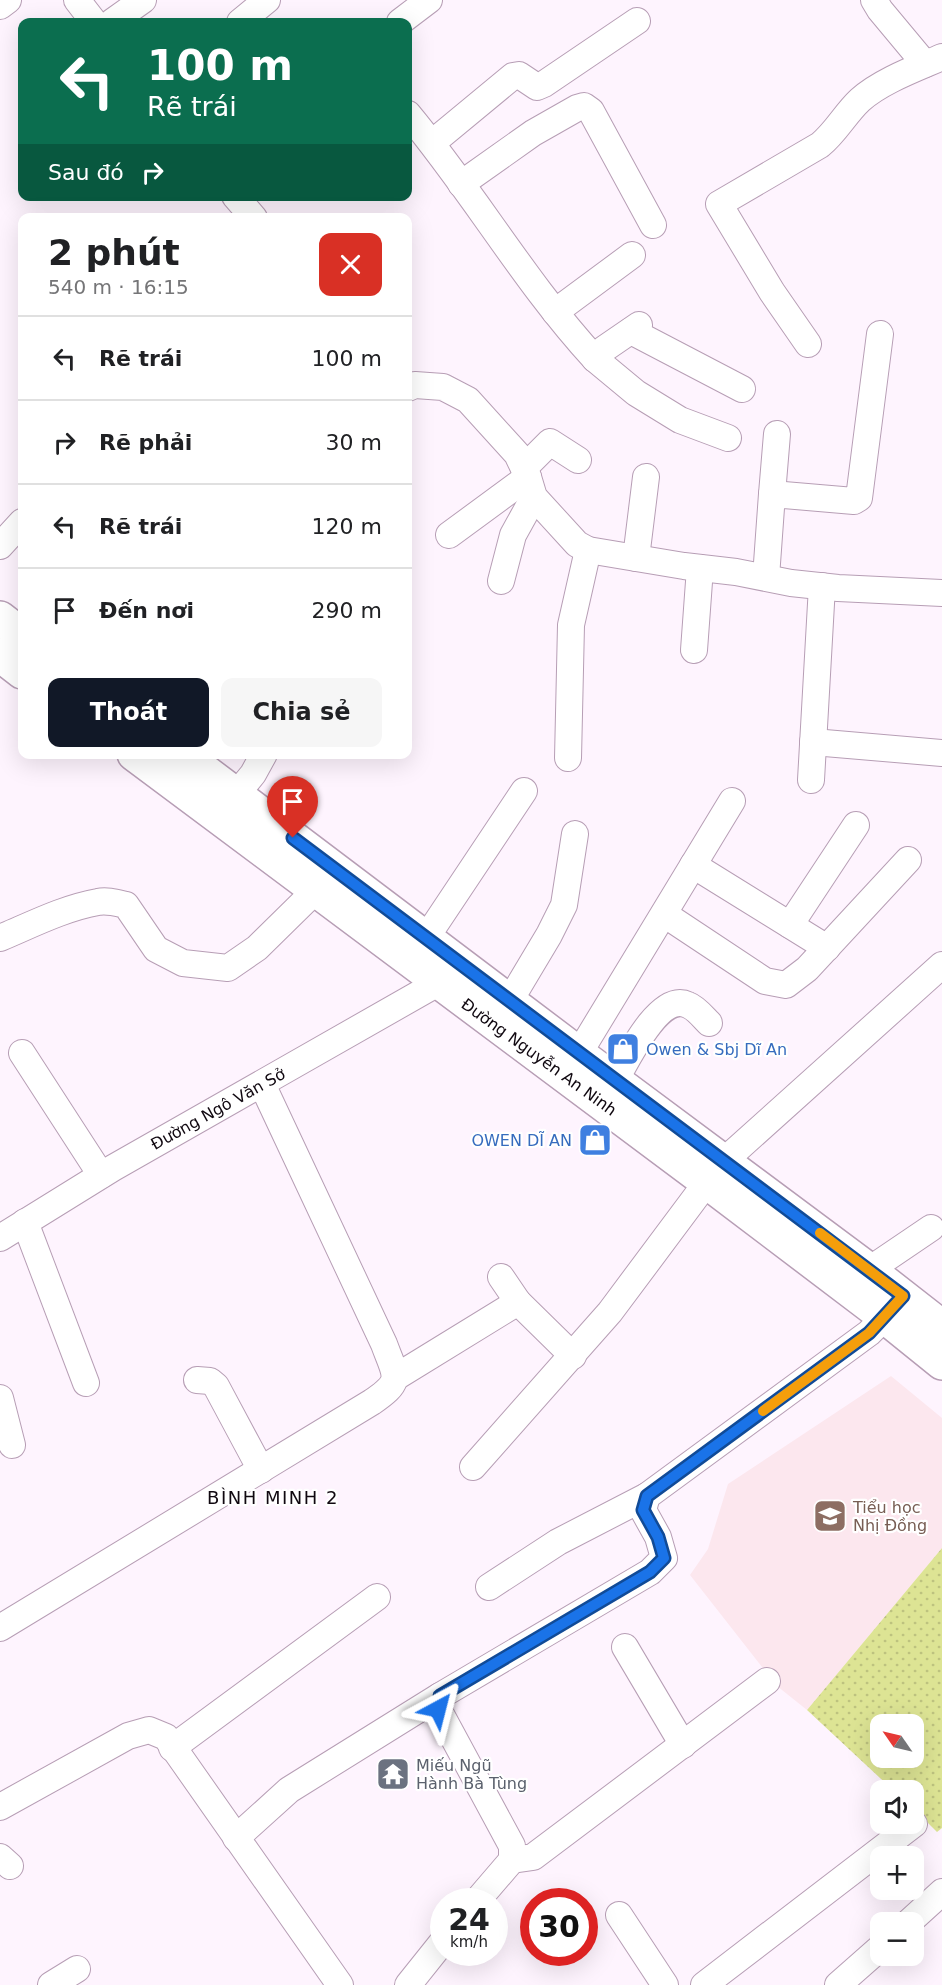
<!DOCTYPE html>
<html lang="vi">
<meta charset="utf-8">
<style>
body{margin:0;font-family:"DejaVu Sans",sans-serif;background:#f6f6f6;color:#202124;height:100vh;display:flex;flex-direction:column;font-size:22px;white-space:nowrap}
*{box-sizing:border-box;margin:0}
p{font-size:20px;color:#757577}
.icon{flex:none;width:33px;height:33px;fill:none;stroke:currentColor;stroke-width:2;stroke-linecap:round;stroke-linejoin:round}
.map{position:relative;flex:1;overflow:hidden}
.drawer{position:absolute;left:18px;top:213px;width:394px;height:546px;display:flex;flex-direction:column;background:#fff;border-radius:12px;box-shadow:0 6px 24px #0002}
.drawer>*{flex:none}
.banner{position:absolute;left:18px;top:18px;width:394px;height:183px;border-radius:12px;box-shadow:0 6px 24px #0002;background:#0b6e4f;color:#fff;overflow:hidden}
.needle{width:39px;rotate:304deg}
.controls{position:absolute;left:870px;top:1714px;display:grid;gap:12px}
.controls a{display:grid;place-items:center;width:54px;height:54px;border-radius:12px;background:#fff;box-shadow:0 6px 24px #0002;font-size:30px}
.speed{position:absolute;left:430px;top:1888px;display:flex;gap:12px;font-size:30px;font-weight:700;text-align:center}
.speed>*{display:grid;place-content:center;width:78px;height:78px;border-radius:50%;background:#fff;box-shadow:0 6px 24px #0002;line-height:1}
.speed small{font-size:15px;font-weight:400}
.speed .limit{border:9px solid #d22;background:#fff;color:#111}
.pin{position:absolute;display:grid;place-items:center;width:51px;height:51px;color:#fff;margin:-62px -26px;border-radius:50% 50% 50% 0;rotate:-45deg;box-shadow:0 0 6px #0007}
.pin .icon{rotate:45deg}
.me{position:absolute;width:66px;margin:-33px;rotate:38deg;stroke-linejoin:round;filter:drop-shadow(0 0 4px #0008)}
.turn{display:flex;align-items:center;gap:21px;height:126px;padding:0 30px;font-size:27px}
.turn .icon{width:78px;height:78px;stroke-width:2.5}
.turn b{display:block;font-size:42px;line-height:51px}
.then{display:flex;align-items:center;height:57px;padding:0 30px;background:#0003;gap:12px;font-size:22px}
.round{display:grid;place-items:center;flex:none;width:63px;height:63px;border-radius:12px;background:#f6f6f6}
.head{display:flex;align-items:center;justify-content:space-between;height:102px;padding:0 30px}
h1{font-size:36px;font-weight:700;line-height:45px}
.button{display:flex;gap:12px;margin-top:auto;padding:12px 30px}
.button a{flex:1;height:69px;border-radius:12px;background:#111827;color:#fff;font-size:24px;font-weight:700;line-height:69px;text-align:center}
.button a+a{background:#f6f6f6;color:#202124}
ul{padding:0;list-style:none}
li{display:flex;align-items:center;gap:18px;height:84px;padding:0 30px;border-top:2px solid #e0e0e0}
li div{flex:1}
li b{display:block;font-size:22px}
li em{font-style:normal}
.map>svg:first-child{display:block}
.education{fill:#fce7ee}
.park{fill:url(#park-dots);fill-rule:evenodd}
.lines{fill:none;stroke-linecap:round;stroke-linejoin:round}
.minor-casing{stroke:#b79eb5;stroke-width:28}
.major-casing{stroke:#b79eb5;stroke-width:36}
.minor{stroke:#fff;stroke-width:26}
.major{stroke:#fff;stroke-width:33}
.route-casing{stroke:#114b97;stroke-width:15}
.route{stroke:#1a73e8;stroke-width:10}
.slow{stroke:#f59e0b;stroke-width:10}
.labels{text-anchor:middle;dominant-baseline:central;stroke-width:4.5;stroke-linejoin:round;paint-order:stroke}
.shop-label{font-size:16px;fill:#366cbe;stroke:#fff;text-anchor:start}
.street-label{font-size:16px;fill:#100810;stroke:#fff}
.education-label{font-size:16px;fill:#785e54;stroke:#fff;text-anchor:start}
.worship-label{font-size:16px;fill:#5b616d;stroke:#fff;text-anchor:start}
.neighbourhood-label{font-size:18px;letter-spacing:1.5px;fill:#100810;stroke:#fff}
</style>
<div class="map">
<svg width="942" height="1985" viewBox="0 0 942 1985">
<defs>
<pattern id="park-dots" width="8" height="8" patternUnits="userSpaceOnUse" patternTransform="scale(1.5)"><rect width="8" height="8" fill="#dde494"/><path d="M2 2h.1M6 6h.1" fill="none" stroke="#bdc27f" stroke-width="1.8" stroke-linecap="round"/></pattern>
</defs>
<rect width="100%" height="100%" fill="#fef4fe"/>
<polygon class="education" points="891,1376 942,1418 942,1548 807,1710 777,1686 690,1575 708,1549 728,1484"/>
<path class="park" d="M942,1548V1828L937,1832L914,1809V1791H894L807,1710ZM880,1725H914V1758H880Z"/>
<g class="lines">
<g class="minor-casing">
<g id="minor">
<polyline points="77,0 94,22"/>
<polyline points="874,0 880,10 925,64"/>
<polyline points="0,6 8,0"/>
<polyline points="112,22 143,0"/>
<polyline points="240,22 267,0"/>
<polyline points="400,22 429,0"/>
<path d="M408,114C474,193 525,283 595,359L604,349L639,325"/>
<polyline points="432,143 513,76 519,75 537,87 544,84 637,21"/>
<polyline points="461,184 533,133 577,108 584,106 591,111 653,225"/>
<polyline points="235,196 254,218"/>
<polyline points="555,312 632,255"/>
<polyline points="631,331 742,389"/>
<path d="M808,344L772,292L719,204L820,145C836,132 845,114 860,100C881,81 917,68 942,57"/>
<polyline points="595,359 636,393 680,420 728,438"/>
<polyline points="408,388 415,385 443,387 468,400 517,454 528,477 534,497 577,544 588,550 684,566 736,572 791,583 838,588 942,593"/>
<polyline points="524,468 550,442 578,460"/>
<polyline points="772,494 777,434"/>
<polyline points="449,535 528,477"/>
<polyline points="0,546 22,522"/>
<polyline points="636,558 646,477"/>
<polyline points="766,577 772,494 854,501 859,498 880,334"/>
<polyline points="501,581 513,535 534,497"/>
<polyline points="694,650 700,568"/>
<polyline points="813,742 942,753"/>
<polyline points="568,758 571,625 588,550"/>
<polyline points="811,780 822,586"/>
<polyline points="226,807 253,774 264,754"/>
<polyline points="693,865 827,948"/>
<polyline points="664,914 765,981 786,985 807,969 908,860"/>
<polyline points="790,925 856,825"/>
<path d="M0,938C31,925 64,908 98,902C107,900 117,903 126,905L156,949L183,963L228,968L257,948L316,890"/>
<polyline points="426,938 524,791"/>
<polyline points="509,1002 549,935 564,905 575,834"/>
<polyline points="22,1053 101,1175"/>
<polyline points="570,1068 732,801"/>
<path d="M615,1081C626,1062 659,991 688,1005C696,1008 703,1017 709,1023"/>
<polyline points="724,1161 942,965"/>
<polyline points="25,1222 86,1383"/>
<polyline points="0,1238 113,1168 438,983"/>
<polyline points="869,1270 931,1228"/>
<polyline points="501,1277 518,1302 573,1356"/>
<polyline points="396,1377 518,1302"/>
<polyline points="197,1380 210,1381 216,1386 261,1470"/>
<polyline points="0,1398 12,1445"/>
<polyline points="473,1467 610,1312 707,1182"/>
<polyline points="489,1587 558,1542 647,1496"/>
<path d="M0,1628L372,1402C404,1380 396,1377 384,1344L262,1084"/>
<polyline points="625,1647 683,1745"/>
<polyline points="172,1748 377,1597"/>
<polyline points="0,1807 128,1736 149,1730 166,1737 340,1985"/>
<polyline points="236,1838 289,1790 440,1696"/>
<polyline points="0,1857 10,1866"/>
<polyline points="512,1860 533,1857 767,1681"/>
<polyline points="476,1902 512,1860 512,1846 438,1709 440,1696 650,1572 664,1558 658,1537 643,1510 647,1496 869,1333 885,1317"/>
<polyline points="619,1915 665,1985"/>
<polyline points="908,1923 942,1892"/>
<polyline points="51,1985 77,1969"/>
<polyline points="408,1985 444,1940"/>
<polyline points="704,1985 914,1824"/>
<polyline points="838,1985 880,1948"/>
</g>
</g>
<g class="major-casing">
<g id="major">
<polyline points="0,618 22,635"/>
<polyline points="0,655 22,672"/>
<polyline points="134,754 707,1182 885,1317 942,1363"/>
<polyline points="182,754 579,1054 869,1270 942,1327"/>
</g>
</g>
<use href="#minor" class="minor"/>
<use href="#major" class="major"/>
</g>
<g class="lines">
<g class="route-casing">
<polyline id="route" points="293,838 903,1296 869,1333 647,1496 643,1510 658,1537 664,1558 650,1572 440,1696 438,1709"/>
</g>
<use href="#route" class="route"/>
<polyline class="slow" points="763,1411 869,1333 903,1296 820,1233"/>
</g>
<defs>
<g id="shop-square" transform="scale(1.725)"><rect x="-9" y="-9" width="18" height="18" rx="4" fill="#3f7fe0" stroke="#fff"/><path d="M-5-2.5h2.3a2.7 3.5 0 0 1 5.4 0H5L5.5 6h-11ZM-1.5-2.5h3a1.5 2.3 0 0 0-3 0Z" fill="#fff"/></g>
<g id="school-square" transform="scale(1.725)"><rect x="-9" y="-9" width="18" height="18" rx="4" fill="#8d6e63" stroke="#fff"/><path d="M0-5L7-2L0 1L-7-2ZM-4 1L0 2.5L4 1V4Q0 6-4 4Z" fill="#fff"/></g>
<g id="temple-square" transform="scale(1.725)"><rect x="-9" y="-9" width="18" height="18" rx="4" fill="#6b7280" stroke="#fff"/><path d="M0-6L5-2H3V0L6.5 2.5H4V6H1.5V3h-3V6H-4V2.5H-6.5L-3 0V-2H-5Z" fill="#fff"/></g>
</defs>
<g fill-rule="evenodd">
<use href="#shop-square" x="623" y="1049"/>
<use href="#shop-square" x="595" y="1140"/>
<use href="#school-square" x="830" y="1516"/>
<use href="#temple-square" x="393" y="1774"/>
</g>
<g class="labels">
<g class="shop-label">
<text x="646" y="1049">Owen &amp; Sbj Dĩ An</text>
<text x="572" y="1140" text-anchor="end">OWEN DĨ AN</text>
</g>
<g class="street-label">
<text transform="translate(539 1057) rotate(36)">Đường Nguyễn An Ninh</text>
<text transform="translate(218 1109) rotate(-29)">Đường Ngô Văn Sở</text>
</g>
<g class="education-label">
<text x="853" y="1507">Tiểu học<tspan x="853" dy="18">Nhị Đồng</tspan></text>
</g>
<g class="worship-label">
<text x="416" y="1765">Miếu Ngũ<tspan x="416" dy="18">Hành Bà Tùng</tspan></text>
</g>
<g class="neighbourhood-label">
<text x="273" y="1497">BÌNH MINH 2</text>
</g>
</g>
</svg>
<div class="controls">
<a><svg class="needle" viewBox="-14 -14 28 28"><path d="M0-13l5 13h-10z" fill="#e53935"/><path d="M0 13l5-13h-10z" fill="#757577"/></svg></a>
<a><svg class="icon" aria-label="sound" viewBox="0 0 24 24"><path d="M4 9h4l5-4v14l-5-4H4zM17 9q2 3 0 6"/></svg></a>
<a>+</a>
<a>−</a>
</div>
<div class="speed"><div>24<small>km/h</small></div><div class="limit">30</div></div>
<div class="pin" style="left:293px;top:838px;background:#d93025"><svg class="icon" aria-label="arrive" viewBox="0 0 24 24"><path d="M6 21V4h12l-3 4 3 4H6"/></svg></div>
<svg class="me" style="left:438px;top:1709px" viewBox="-20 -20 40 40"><path d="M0-17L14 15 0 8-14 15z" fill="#1a73e8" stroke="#fff" stroke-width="4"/></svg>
<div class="banner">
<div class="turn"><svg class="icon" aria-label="left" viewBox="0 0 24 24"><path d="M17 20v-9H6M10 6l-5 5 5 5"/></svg><div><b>100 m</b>Rẽ trái</div></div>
<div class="then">Sau đó<svg class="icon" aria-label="right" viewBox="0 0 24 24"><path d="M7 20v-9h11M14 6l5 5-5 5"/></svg></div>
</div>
<section class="drawer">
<div class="head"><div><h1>2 phút</h1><p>540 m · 16:15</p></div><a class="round" style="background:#d93025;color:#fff"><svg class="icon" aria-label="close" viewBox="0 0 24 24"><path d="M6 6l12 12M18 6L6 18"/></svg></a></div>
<ul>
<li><svg class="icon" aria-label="left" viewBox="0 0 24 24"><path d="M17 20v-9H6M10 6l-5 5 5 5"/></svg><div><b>Rẽ trái</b></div><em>100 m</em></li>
<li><svg class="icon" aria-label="right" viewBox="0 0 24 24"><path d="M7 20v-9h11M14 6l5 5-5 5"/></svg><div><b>Rẽ phải</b></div><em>30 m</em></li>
<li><svg class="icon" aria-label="left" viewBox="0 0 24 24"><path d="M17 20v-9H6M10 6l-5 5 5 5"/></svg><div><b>Rẽ trái</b></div><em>120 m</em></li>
<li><svg class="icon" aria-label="arrive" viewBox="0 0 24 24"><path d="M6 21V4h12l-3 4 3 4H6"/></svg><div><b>Đến nơi</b></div><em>290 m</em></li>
</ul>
<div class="button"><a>Thoát</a><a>Chia sẻ</a></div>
</section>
</div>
